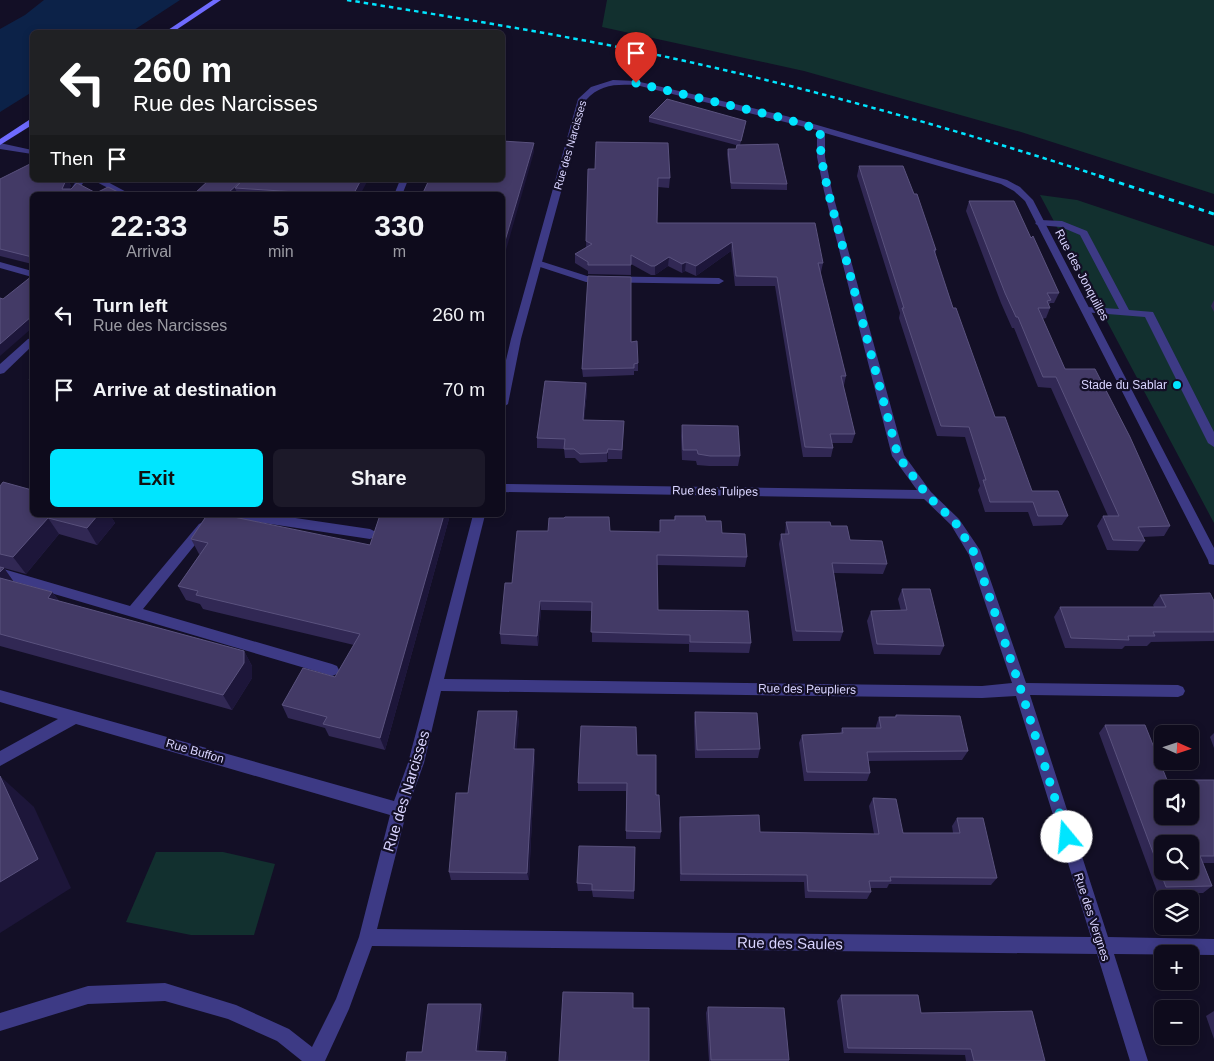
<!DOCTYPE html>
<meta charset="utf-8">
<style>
body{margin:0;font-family:Arial,sans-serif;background:#1c1929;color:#f1f3f6;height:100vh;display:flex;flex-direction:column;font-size:19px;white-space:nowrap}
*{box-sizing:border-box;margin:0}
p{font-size:16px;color:#9b9ba3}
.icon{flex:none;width:28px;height:28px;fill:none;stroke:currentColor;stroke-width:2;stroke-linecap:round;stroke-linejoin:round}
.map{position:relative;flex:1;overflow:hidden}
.side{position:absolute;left:30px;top:192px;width:475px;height:325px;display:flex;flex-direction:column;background:#0e0b1c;border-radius:8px;box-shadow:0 2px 8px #0003,0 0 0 1px #2e2b3b}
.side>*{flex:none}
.hud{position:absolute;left:30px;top:30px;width:475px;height:152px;border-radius:8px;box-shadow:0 2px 8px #0003,0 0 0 1px #2e2b3b;background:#202124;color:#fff;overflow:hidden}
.needle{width:32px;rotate:93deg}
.controls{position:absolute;left:1154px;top:725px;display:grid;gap:10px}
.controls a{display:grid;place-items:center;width:45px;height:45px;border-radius:8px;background:#0e0b1c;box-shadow:0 2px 8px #0003,0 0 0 1px #2e2b3b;font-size:25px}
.pin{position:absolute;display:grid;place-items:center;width:42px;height:42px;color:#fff;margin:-51px -21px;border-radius:50% 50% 50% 0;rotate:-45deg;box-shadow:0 0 5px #0007}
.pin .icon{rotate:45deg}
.me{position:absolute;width:55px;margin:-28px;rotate:343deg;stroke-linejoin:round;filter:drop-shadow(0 0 4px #0008)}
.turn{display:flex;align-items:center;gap:18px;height:105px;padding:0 20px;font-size:22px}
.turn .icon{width:65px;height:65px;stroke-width:2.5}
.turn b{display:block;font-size:35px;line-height:42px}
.then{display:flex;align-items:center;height:48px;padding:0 20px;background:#0003;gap:10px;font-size:19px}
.eta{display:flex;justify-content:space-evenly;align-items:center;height:85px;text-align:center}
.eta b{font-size:30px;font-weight:700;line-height:35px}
.action{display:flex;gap:10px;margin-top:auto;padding:10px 20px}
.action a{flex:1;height:58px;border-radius:8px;background:#00e5ff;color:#111;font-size:20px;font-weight:700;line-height:58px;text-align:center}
.action a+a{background:#1c1929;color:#f1f3f6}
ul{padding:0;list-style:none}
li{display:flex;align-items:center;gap:15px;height:75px;padding:0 20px}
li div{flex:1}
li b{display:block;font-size:19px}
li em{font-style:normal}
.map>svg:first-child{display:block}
.green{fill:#12302f}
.water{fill:#0c2248}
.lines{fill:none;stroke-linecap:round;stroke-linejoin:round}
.service{fill:#3d3a85;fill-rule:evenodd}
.minor{fill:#3d3a85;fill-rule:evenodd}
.secondary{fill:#6f6bff;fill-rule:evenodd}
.rail-far1{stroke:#00e5ff;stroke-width:2.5;stroke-dasharray:4.5 4;stroke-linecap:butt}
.rail{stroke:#00e5ff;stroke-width:3;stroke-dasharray:5.5 5;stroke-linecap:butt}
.wall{fill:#312854}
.shaded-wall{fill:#1d163a}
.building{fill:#433a66;stroke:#5a527e;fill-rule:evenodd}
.route{stroke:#00e5ff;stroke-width:9;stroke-dasharray:0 16.2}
.poi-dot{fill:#00e5ff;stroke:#130f26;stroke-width:2}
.labels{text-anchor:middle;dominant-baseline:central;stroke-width:4.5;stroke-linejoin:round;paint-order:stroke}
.far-street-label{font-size:11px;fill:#d9d4ff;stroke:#130f26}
.street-label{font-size:12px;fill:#d9d4ff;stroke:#130f26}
.poi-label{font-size:12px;fill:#d9d4ff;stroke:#130f26;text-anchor:end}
.near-street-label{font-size:15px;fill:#d9d4ff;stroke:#130f26}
</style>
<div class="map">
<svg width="1214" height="1061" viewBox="0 0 1214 1061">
<rect width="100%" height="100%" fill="#130f26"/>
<g class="green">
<polygon points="607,0 1214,0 1214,194 1021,132 804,71 602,27"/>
<polygon points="1040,195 1077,200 1214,246 1214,523"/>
<polygon points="156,852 223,852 275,864 254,935 191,935 126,922"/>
</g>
<polygon class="water" points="44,0 180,0 131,32 32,32 32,92 0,112 0,29 25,15"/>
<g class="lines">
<g class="service">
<polygon points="77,180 85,180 75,195 67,195"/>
<polygon points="1040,220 1062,221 1087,231 1129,310 1153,312 1214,432 1214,447 1208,443 1145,317 1083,312 1082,310 1087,307 1119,309 1080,235 1061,227 1037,225 1035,223"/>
<polygon points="537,260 587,276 719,278 724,281 719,284 586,282 534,265 534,261"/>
<polygon points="0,262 32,271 32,277 0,268"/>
<polygon points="238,515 275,515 370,529 374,531 376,534 374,537 370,539 244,520 240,518"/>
<polygon points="203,522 207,524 209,527 207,530 143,609 332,664 337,666 339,670 337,674 332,676 0,578 0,568 130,606 199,524"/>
</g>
<g class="minor">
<path d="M613,80L636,81L786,116L1007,180L1020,187L1033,200L1214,548V565L1209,564L1208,560L1025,201L1014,191L1001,184L825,133V157L832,191L904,455L931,492L959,519L980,550L1026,683L1178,685L1183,687L1185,691L1183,695L1178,697L1030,695L1108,937L1214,939V955L1114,954L1148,1061H1130L1097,954L372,946L349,1009L325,1061H302L277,1041L228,1019L165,1001L88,1004L0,1031V1013L88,986L165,983L236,1005L289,1029L312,1047L336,999L359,937L390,815L76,724L0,766V751L58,719L0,702V690L394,801L408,763L473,515H485L444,679L982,686L1012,683L969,555L951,525L924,499L502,492V484L917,490L892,456L824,191L817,157V130L636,85C616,84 600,84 586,100L521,339L508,404L502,408V377L511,339L578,99L591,87ZM441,691L982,698L1016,696L1091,937L377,929L407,810L424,763Z"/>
<polygon points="0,143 32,150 32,154 0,149"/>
<polygon points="93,180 104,180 132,195 121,195"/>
<polygon points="400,180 408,180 402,195 394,195"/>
<polygon points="32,338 32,346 4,373 0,374 0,364 28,339"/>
</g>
<g class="secondary">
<polygon points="213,0 221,0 173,32 165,32"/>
<polygon points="29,120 32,120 32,125 0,145 0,139"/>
</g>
<path class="rail-far1" d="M347,0C452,17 558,34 662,56C811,88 958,130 1103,177"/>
<polyline class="rail" points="1099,176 1214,214"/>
</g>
<g class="wall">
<polygon points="649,117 745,126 740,145 787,184 787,190 731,189 727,154 728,149 736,149 736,145 649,122"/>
<polygon points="859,166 914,194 936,250 935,255 953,308 995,417 1032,491 1068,516 1062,525 1033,526 1028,512 985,512 978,490 980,486 965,437 937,436 899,318 900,313 857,176"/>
<polygon points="588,169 670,178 669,188 658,187 657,223 823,263 821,272 820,272 846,376 844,385 843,385 855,434 852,443 832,443 833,448 831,457 803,457 775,286 735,286 731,251 696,276 685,271 682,273 668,266 655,275 651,275 631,264 631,275 588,274 588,271 575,263 575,254 586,248"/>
<polygon points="0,179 32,180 68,180 71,186 69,189 96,193 124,195 32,195 32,264 0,256"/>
<polygon points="209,180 360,195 194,195 194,194"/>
<polygon points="969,201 1031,238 1059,293 1054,303 1050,303 1049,305 1050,308 1046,318 1042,319 1065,369 1170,526 1164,536 1143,537 1145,541 1138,551 1107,550 1097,526 1103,516 1108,516 1051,388 1038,387 1014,328 1012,328 1001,303 966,211"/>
<polygon points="1214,300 1214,312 1211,306"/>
<polygon points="631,342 638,363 638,371 634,371 634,375 583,377 582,369"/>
<polygon points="32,376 32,386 29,380"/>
<polygon points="586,383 587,392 584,420 624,421 622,459 608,459 607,462 580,463 575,458 565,458 564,449 537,448 537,438"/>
<polygon points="682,425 740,456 738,466 709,466 697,465 696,461 682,460 681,436"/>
<polygon points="0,486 32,515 110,515 115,523 97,545 59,534 26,574 0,567"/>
<polygon points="380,515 450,515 385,750 329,736 325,728 288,718 282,705 335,677 354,645 203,609 200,604 186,600 178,586 200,554 199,554 191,539 370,545"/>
<polygon points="675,516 706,521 722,533 747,557 745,567 657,565 658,610 751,643 749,653 689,652 689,644 592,642 592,611 541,610 538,646 501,644 500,634 512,583 610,531 660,532 660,520 674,520"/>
<polygon points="786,522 831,526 850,540 887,564 883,574 834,573 843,632 840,641 793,641 779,544 781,534 785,534"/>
<polygon points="0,567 4,568 13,581 52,592 60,602 244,651 252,666 252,678 232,710 0,646"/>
<polygon points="902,589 944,646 940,655 874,654 867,621 871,611 901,611 898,599"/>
<polygon points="1160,595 1214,601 1214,641 1151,642 1147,646 1125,646 1122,649 1065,648 1054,617 1060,607 1154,607 1153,605"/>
<polygon points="695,712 760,749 758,758 695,758 694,721"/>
<polygon points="896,715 968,751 962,760 868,761 870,773 867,781 804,781 799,743 802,735 840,734 842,728 876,728 876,726 879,717 895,717"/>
<polygon points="519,719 516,749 535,758 529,880 451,880 449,872"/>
<polygon points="1105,725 1167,780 1214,780 1214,863 1203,863 1212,886 1203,893 1158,894 1099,733"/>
<polygon points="1214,733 1214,748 1210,737"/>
<polygon points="637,755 656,795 661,832 660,839 626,839 626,791 578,791 578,783"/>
<polygon points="873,798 903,833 953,833 952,826 957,818 997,878 991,885 889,884 887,888 870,888 871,892 867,899 805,898 804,882 680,881 679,824 680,817 760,832 874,834 869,806"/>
<polygon points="635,847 634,899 593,897 592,891 578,891 577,883"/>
<polygon points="841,995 921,1013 1045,1061 966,1061 965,1055 844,1053 837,1001"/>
<polygon points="708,1007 789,1060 789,1061 709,1061 706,1013"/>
<polygon points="1214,1011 1214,1039 1206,1016"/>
</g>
<g class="shaded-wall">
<polygon points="534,143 534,152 502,264 502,251"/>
<polygon points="66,180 68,180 71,186 66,195 62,189"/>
<polygon points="242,180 243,180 235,188 238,195 226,195"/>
<polygon points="361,180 368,180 360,195 353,195"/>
<polygon points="732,242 731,251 696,276 696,266"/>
<polygon points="669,257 668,266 655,275 655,266"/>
<polygon points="686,262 685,271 682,273 682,264"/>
<polygon points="32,316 32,328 0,356 0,344"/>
<polygon points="586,383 587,392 583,430 583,420"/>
<polygon points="608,449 608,459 607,462 607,453"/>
<polygon points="98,515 110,515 115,523 97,545 87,528"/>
<polygon points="444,515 450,515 385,750 380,738"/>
<polygon points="48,518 59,534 26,574 13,557"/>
<polygon points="4,568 16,585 0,581 0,572"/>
<polygon points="52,592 64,608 48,598"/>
<polygon points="540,601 541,610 538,646 537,636"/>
<polygon points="244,651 252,666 252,678 232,710 223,695"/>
<polygon points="517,711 519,719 516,758 514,749"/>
<polygon points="534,749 535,758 529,880 527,873"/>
<polygon points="0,776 34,807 71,888 0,933"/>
<polygon points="481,1004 483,1009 478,1056 476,1051"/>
<polygon points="506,1052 508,1057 508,1061 505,1061"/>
</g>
<g class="building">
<polygon points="667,99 746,121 741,141 649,117"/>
<polygon points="502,141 534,143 502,251 502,195 422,195 429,180 502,180"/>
<polygon points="596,142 668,143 670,178 658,178 657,223 815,223 823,263 818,263 846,376 841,376 855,434 830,434 833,448 805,447 777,277 736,276 732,242 696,266 686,262 682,264 669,257 655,266 651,266 631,255 631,265 588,265 588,262 575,254 592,244 586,241 588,169 595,169"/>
<polygon points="778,144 787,184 731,183 728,149 736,149 737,145"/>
<polygon points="32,163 32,180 66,180 62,189 71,189 77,183 96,193 108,187 124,195 32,195 32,257 0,249 0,179"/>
<polygon points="859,166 903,166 914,194 917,194 936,250 934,250 953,308 956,308 995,417 1005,417 1032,491 1058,491 1068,516 1038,516 1033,502 990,502 983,480 986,480 969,427 941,426 902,308 904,308"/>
<polygon points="209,180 242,180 226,195 202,195 194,194"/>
<polygon points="243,180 361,180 353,195 342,195 235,188"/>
<polygon points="969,201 1014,201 1031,238 1033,236 1059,293 1047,293 1051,300 1047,301 1050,308 1038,308 1065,369 1095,369 1130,437 1170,526 1138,527 1145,541 1113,540 1103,516 1119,516 1056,377 1043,377 1018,317 1016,317 1005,293"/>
<polygon points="32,276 32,316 0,344 0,298 3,299"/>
<polygon points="588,276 631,277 631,342 637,341 638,363 634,364 634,368 582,369"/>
<polygon points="32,376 32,380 29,380"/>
<polygon points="545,381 586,383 583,420 624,421 622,450 608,449 607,453 580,454 574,449 564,449 565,439 537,438"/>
<polygon points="682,425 738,426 740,456 710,456 698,454 697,450 683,450"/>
<polygon points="3,482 32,490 32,515 98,515 87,528 48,518 13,557 0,554 0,486"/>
<polygon points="207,515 224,515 370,545 380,515 444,515 380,738 323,724 327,717 282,705 303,668 335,677 360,634 196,595 198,591 178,586 208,543 191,539"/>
<polygon points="675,516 705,516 706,521 721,521 722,533 745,534 747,557 657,555 658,610 748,611 751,643 690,642 690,635 591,632 592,602 540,601 537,636 500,634 505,583 512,583 517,531 548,531 549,518 564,518 565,517 609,517 610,531 660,532 660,520 675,520"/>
<polygon points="786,522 830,522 831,526 847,526 850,540 882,541 887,564 832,563 843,632 796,631 781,534 789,534"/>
<polygon points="0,567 4,568 0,572"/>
<polygon points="0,578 52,592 48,598 244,651 244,663 223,695 0,634"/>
<polygon points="902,589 930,589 944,646 877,644 871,611 907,610"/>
<polygon points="1210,593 1214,601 1214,632 1153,632 1155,636 1128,636 1129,640 1071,638 1060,607 1166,607 1160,595"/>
<polygon points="478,711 517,711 514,749 534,749 527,873 449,872 456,793 468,793"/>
<polygon points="695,712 757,713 760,749 697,750"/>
<polygon points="896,715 960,716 968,751 867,752 870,773 807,772 802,735 843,733 842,728 881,728 879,717 896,717"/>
<path d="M1105,725H1145L1167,780H1214V856H1200L1212,886L1166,887ZM1162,789H1190V816H1162ZM1162,844H1190V871H1162Z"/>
<polygon points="581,726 636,727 637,755 656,755 656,795 659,795 661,832 626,831 627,783 578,783"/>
<polygon points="0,776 38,859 0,882"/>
<polygon points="873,798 896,799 903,833 960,833 957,818 983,818 997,878 890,877 891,881 869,881 871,892 808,891 807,875 681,874 680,817 759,815 760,832 879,834"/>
<polygon points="579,846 635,847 634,891 592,890 592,884 577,883"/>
<polygon points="563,992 633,993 633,1008 649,1008 649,1061 559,1061"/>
<polygon points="841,995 918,995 921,1013 1032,1011 1045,1061 974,1061 971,1049 848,1048"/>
<polygon points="428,1004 481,1004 476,1051 506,1052 505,1061 406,1061 407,1052 422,1052"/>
<polygon points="708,1007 784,1008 789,1060 711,1060"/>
</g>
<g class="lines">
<polyline class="route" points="636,83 783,118 820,130 821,157 828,191 898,456 927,495 955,522 975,554 1021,690 1067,837"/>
</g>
<circle class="poi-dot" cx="1177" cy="385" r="5"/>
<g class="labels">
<g class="far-street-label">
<text transform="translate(570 145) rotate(-74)">Rue des Narcisses</text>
</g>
<g class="street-label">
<text transform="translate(1082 275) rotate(62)">Rue des Jonquilles</text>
<text transform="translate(715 491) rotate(1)">Rue des Tulipes</text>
<text transform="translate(807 689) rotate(1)">Rue des Peupliers</text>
<text transform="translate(195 751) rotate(16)">Rue Buffon</text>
<text transform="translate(1092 917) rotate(72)">Rue des Vergnes</text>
</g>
<g class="poi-label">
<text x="1167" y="385">Stade du Sablar</text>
</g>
<g class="near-street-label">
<text transform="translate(406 791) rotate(-73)">Rue des Narcisses</text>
<text transform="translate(790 943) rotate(1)">Rue des Saules</text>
</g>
</g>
</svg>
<div class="controls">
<a><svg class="needle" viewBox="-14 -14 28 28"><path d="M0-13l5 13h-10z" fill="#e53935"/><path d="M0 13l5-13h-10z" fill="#9b9ba3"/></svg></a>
<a><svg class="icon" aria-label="sound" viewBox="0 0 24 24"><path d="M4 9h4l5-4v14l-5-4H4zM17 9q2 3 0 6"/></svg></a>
<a><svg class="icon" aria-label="search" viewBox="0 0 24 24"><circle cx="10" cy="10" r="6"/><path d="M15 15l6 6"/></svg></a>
<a><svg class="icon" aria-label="layers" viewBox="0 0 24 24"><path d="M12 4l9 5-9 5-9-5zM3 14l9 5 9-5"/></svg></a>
<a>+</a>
<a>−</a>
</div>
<div class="pin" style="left:636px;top:83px;background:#d93025"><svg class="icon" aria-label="arrive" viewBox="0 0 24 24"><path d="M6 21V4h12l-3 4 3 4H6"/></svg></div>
<svg class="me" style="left:1067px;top:837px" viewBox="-20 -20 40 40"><circle r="19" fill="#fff"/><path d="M0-13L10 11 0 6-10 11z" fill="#00e5ff"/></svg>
<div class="hud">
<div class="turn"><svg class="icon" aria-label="left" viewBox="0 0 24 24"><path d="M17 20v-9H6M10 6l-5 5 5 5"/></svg><div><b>260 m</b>Rue des Narcisses</div></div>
<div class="then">Then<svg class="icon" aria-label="arrive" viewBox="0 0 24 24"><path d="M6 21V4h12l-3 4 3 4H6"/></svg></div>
</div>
<section class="side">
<div class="eta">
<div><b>22:33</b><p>Arrival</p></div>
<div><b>5</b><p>min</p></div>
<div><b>330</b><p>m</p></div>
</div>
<ul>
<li><svg class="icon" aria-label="left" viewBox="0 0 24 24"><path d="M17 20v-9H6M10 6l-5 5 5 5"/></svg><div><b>Turn left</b><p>Rue des Narcisses</p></div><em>260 m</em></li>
<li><svg class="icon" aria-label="arrive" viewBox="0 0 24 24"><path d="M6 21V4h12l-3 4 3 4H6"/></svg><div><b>Arrive at destination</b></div><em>70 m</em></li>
</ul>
<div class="action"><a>Exit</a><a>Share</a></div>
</section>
</div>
